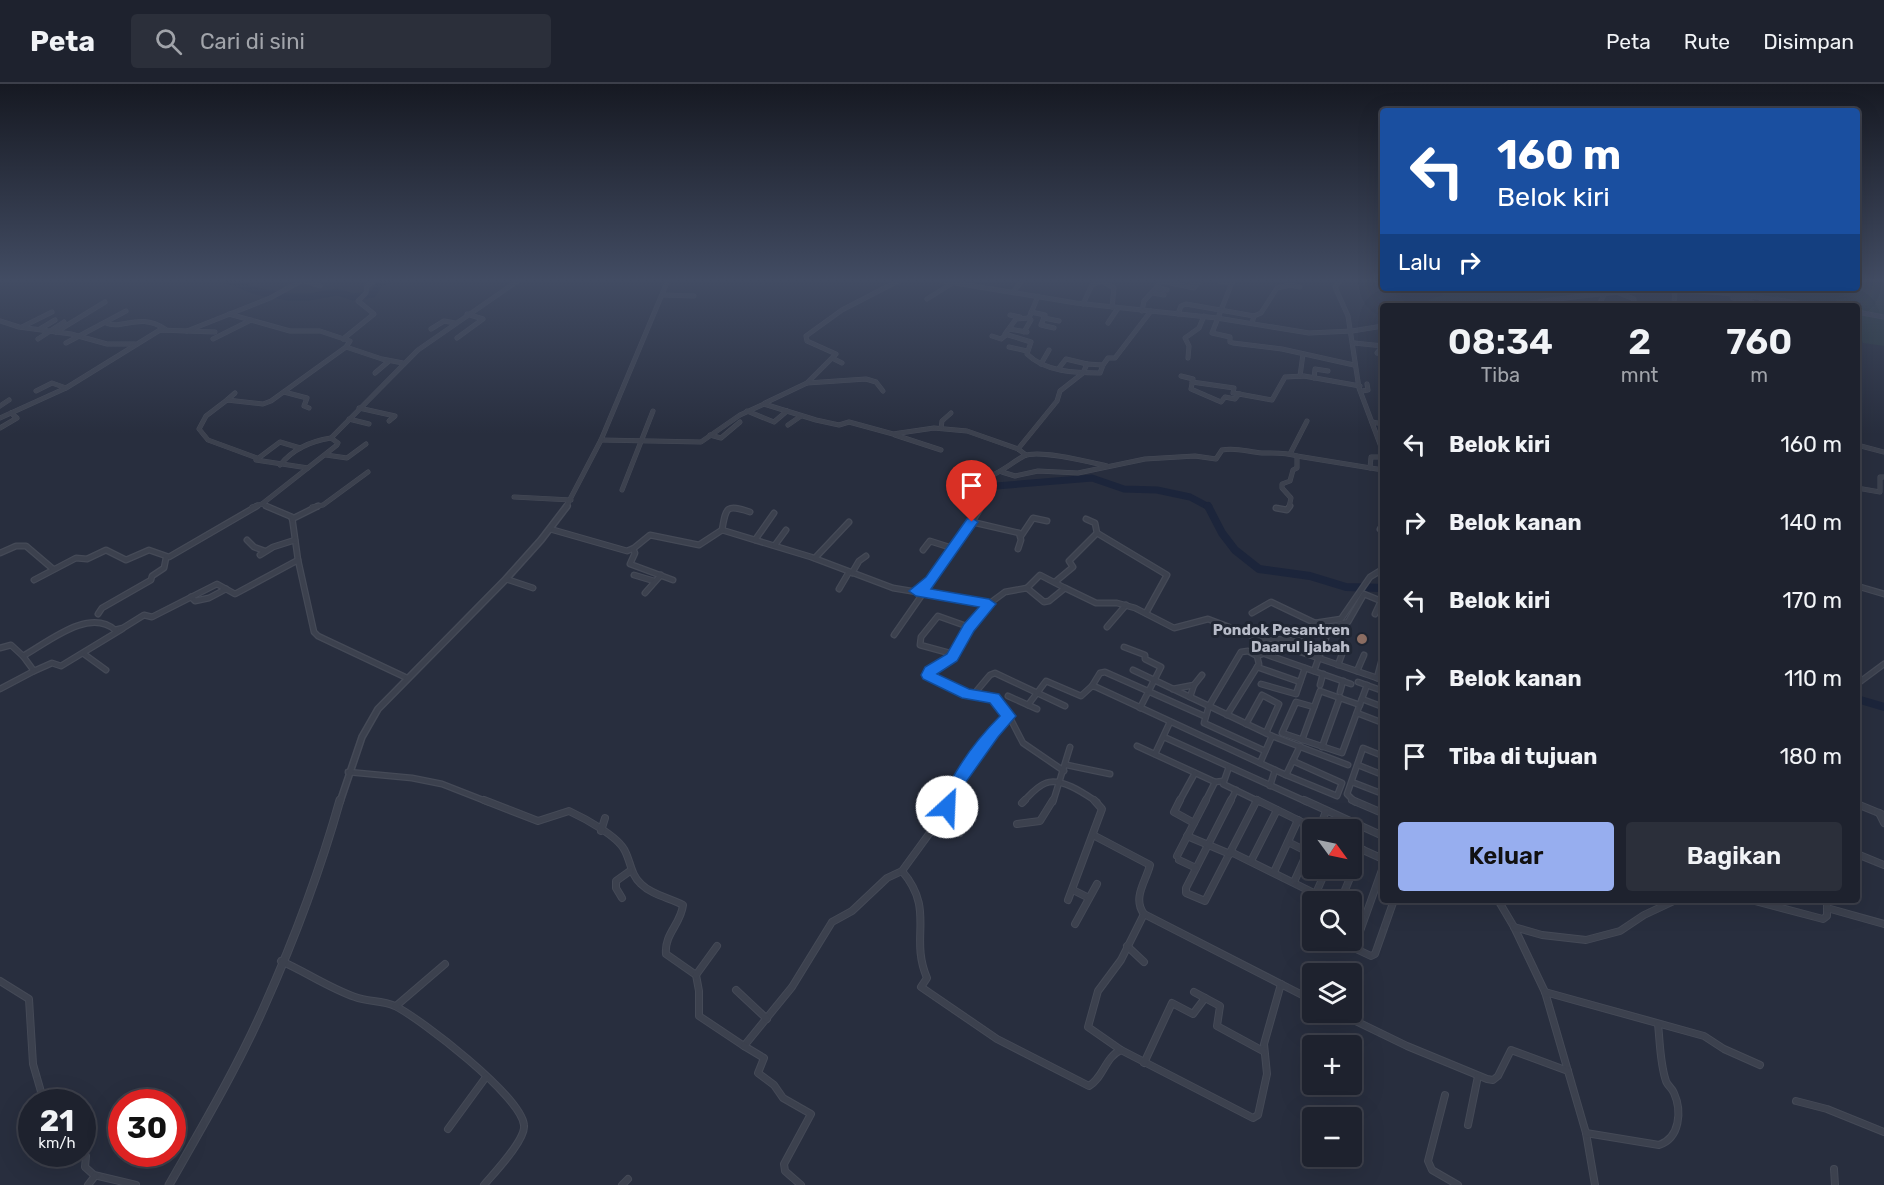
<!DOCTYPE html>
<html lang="id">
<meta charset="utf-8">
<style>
body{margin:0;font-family:Rubik,sans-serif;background:#2b2f3a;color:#f1f3f6;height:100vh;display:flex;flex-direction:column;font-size:22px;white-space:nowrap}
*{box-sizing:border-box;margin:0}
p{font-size:20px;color:#a1a4aa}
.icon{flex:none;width:33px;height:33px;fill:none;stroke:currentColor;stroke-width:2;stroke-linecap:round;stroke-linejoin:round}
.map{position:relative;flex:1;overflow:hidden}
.panel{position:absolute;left:1380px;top:219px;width:480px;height:600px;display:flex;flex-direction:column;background:#1e222e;border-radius:6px;box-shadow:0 6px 24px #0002,0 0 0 2px #3c3f4a}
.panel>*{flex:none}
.top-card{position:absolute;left:1380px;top:24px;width:480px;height:183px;border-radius:6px;box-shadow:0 6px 24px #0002,0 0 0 2px #3c3f4a;background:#1a4fa0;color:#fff;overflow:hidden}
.needle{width:39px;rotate:123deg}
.fabs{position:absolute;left:1302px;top:735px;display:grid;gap:12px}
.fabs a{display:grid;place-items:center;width:60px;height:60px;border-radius:6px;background:#1e222e;box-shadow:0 6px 24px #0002,0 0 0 2px #3c3f4a;font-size:30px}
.speed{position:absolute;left:18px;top:1005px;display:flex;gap:12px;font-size:30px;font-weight:700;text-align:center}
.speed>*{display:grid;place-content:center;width:78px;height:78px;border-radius:50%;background:#1e222e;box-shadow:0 6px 24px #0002,0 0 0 2px #3c3f4a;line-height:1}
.speed small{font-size:15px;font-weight:400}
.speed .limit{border:9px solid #d22;background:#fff;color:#111}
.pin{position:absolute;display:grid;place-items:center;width:51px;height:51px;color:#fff;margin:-62px -26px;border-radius:50% 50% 50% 0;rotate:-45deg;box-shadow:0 0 6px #0007}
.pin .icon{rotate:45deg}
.me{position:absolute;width:66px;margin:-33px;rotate:25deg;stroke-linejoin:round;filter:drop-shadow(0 0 4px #0008)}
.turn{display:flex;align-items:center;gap:21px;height:126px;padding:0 18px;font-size:27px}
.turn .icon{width:78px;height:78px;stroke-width:2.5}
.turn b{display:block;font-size:42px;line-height:51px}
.then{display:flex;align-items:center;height:57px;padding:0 18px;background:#0003;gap:12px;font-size:22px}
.eta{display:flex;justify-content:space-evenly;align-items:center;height:102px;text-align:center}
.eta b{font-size:36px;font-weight:600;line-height:42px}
.action{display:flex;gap:12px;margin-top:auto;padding:12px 18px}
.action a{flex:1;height:69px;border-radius:6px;background:#97aeef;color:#111;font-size:24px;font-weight:600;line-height:69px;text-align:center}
.action a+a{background:#2b2f3a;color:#f1f3f6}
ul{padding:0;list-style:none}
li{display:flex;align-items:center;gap:18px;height:78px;padding:0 18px}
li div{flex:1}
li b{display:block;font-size:22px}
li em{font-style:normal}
header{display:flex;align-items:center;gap:36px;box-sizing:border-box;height:84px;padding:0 30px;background:#1e222e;border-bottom:2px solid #3c3f4a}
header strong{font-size:28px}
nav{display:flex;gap:33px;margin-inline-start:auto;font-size:21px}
.search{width:420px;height:54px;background:#2b2f3a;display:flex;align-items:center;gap:15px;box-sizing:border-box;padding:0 21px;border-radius:6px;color:#a1a4aa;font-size:22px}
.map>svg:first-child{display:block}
.green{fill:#2a3a3f}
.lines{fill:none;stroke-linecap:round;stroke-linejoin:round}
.river-far1{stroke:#1c253b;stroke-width:7}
.river{stroke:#1c253b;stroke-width:8}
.minor-far2-casing{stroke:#454a57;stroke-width:5}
.minor-far1-casing{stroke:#454a57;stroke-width:7}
.minor-casing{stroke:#454a57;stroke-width:8}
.tertiary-far2-casing{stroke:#454a57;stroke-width:5}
.tertiary-far1-casing{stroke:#454a57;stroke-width:8}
.tertiary-casing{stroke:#454a57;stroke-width:9}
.minor-far2{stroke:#3c414e;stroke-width:4}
.minor-far1{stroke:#3c414e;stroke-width:4.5}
.minor{stroke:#3c414e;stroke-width:6}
.tertiary-far2{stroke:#3c414e;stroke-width:4}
.tertiary-far1{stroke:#3c414e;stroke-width:5}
.tertiary{stroke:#3c414e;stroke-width:7}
.route{fill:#1a73e8;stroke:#114b97;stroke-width:1.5}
.education-dot{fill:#8d6e63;stroke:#202633;stroke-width:2}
.labels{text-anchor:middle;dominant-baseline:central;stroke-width:6;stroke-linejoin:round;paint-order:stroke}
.poi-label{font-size:15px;font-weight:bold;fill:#b8bcc9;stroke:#202633;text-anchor:end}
</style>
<header>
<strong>Peta</strong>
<div class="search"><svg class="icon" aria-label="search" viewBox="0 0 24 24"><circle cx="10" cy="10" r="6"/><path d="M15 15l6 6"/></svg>Cari di sini</div>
<nav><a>Peta</a><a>Rute</a><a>Disimpan</a></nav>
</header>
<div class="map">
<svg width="1884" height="1101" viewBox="0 0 1884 1101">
<rect width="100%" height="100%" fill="#282e3e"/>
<g class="green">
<polygon points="1857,196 1884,196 1884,232 1857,227 1857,222 1830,222 1751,210 1684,204 1857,204"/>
<polygon points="1437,204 1639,204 1486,222 1425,222 1429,216 1443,211"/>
<polygon points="1857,230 1884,235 1884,262 1863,259 1857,245"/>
</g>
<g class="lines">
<g class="river-far1">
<polyline points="227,196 256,207 288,213 309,213 337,208 353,213 373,210 379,200 388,196"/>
<polyline points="996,402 1092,394 1124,405 1157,406 1190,413 1209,423"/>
</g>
<g class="river">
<polyline points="1208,422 1222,449 1235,466 1259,485 1310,492 1346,503 1383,504"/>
<polyline points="1857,615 1884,623"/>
</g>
<g class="minor-far2-casing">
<g id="minor-far2">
<polyline points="302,196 320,202"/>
<polyline points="1100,196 1114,204 1112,223"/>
<polyline points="1216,196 1229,199"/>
<polyline points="1233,196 1212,249 1230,253 1230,258 1233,259 1282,265 1354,281"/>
<polyline points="1341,196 1335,203 1348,232 1359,304 1383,368"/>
<polyline points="1161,197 1194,204 1198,199 1186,196"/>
<polyline points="1157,204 1167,206"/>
<polyline points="1013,208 1023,196"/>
<polyline points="1153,209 1164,211"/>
<polyline points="1619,209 1634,215 1634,218"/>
<polyline points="663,211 694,212"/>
<polyline points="1761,213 1762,222"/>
<polyline points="1733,214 1752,218"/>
<polyline points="927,215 951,200"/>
<polyline points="1777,215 1779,222"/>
<polyline points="1083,220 1092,201 1101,197"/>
<polyline points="1598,222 1604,211"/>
<polyline points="1674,222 1675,206"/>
<polyline points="1142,227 1144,217 1163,196"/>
<polyline points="1031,228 1045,231 1041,241 1054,244"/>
<polyline points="229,230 290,247 320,247 350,257 346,263 382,275 403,279"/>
<polyline points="1178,230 1181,222 1186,220 1254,232"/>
<polyline points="1010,231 1020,233"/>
<path d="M1029,234L1016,235L1005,250L1031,258L1027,270C1045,288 1076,289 1100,289L1103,281"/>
<polyline points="1044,234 1059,237"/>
<polyline points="0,237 19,243 71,250 107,260 135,260"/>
<path d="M106,239C123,246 139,228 165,245"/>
<polyline points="1108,239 1118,224"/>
<polyline points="1252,239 1254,232 1261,229 1277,204 1290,201 1300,203"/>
<polyline points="22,243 52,228"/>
<polyline points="40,245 55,236"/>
<polyline points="431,245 444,237 455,239"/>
<polyline points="1009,245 1027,248"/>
<polyline points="187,247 215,248"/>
<polyline points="56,248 105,218"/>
<polyline points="1024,248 1031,236 1029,234 1038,212"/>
<polyline points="992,252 1001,255 1006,251"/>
<polyline points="457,254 483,235 467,230"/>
<polyline points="38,255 64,238"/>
<polyline points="213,255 251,236"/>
<polyline points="343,255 374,230 358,217 366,209 367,202 376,196"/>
<polyline points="66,259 126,227"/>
<polyline points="1354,259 1383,262 1377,269"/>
<polyline points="1009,263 1027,267"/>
<polyline points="832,274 842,279"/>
<polyline points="1188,274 1189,262 1185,254 1199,244 1204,232"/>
<polyline points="1041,280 1049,266"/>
<polyline points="1059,284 1066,275 1087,280"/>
<polyline points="375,289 389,277"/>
<polyline points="1181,292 1193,295 1191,305 1221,318 1225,313 1235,315 1239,310 1272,316 1285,293 1304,292 1360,302"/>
<polyline points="1300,292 1303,270"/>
<polyline points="1314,294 1315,285 1328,287"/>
<polyline points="1192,298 1234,304 1233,309 1240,310"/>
<polyline points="807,299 866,295 876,298 883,307"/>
<polyline points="36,307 52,299 66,304"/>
<polyline points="1362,307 1368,306 1367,300"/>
<polyline points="284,308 307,314 304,322 309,324"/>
<polyline points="227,316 235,309"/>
<polyline points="765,319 807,299 836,270 807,257 806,252 842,226 900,196"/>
<polyline points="0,322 9,316"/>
<polyline points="359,324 395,332 389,337"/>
<polyline points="747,327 774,338 787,327"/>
<polyline points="0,334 66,304 160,246 187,247 270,214 303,196"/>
<polyline points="349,335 369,340"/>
<polyline points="1372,338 1383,340"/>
<polyline points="788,341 801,332"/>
<polyline points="0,344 17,334 11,329"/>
<polyline points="941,344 942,337 951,329"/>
<polyline points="710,351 721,354 740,338"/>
<polyline points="895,351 941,366"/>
<polyline points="601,356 701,358 740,331 764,320 816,336 839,341 849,338 893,350 934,344 967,347 1018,365 1026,371"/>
<polyline points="1857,361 1884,368"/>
<polyline points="300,364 280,358 256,376 308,384"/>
<polyline points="1018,365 1057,317 1060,307 1083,289 1087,280 1103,281 1108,274 1115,274 1151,227"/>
<polyline points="1291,368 1307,337"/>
<polyline points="326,371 347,374 366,360"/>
<polyline points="257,374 208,356 199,345 206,332 227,316 263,320 271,317 346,263"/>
<path d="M280,381C293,365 311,357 331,354"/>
<polyline points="1370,384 1371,373 1383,373"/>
<path d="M1002,388L1015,392L1038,387L1078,389L1145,375L1195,372L1216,375L1222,366C1236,363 1248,368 1262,369C1275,369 1285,368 1297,372"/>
<polyline points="1857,404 1880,408 1880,393 1884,393"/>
<polyline points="622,406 653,327"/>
<polyline points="514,413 571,416"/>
<polyline points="262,420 269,423"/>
<polyline points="252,423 262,420 337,361 338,359 331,354 418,266 519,196"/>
<polyline points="312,423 323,421 368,388"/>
<path d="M980,423L977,410L993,400L988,393C1002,388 1011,379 1024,372C1039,365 1089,378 1107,382"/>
<polyline points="1289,423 1291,414 1282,404 1282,400 1290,397 1293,386 1297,384 1297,372 1383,386"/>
</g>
</g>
<g class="minor-far1-casing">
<g id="minor-far1">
<polyline points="266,422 292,433 298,476"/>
<polyline points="979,422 980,425 972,438 1019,449 1021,456 1018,465"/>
<polyline points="1276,424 1287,426 1290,422"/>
<polyline points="292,435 318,422"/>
<polyline points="550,445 627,467 634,464 650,451 699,461 722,446 811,473 893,504 989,520"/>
<polyline points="1380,445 1383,446"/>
<path d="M722,446C726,423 726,420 750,428"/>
<polyline points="1097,449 1167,491 1146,529"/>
<polyline points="1021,452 1033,434 1047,437"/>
<polyline points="247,456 254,463 265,467"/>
<polyline points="755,456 774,429"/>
<polyline points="775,461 786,446"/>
<polyline points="633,465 635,469 630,480 673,496"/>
<polyline points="923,466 930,457 952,464"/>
<polyline points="0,469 16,462 26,462 53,485"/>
<polyline points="260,471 273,463 295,456"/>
<polyline points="815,474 849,438"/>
<polyline points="852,489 859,477 866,472"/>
<polyline points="634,491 654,497"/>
<polyline points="506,495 533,504"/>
<polyline points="34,496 76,474 87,475 106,466 126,476 149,466 169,473 257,422"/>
<polyline points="1055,498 1073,483 1069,477 1097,449 1095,439 1086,435"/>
<polyline points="1857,502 1884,510"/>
<polyline points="1027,504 1040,491 1065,504"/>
<polyline points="839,505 849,488"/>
<polyline points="919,506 931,496 972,438"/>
<polyline points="645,509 661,491"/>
<polyline points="191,513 195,517 209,514 226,505"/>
<polyline points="1252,529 1271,518 1315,539"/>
<polyline points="98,530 102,524 151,496 152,492 164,484 166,474"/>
<polyline points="1107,543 1126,521"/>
<polyline points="894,551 924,508"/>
<polyline points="1124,563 1145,571 1145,575 1161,583 1140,624"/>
<path d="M0,564L11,561L23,572C47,559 89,523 115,546L123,544L144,531L152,533L217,500L235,510L298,476L314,548L318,552L407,594"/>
<polyline points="84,570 106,586"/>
<polyline points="953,570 920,561 921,553 938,532 969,543"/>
<polyline points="1265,570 1351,600"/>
<polyline points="23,572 34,587 52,579 61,582 122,545"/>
<polyline points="1338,581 1345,562"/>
<polyline points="1257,583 1300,598"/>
<polyline points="1133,586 1209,622 1204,639 1265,667"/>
<polyline points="1314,587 1330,543 1348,538 1364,510 1381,517 1375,530"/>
<polyline points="1357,587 1364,571"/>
<polyline points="1377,594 1382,575"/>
<polyline points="1358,598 1383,607"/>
<polyline points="1261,600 1296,610 1305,584"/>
<polyline points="1857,600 1884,580"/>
<polyline points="1320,601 1323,590"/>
<polyline points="1092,602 1100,589 1105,588 1204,632"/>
<polyline points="0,605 34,587"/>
<polyline points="1173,605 1194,601"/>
<polyline points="1340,608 1343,597"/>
<polyline points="974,610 990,591 995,589 1065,622"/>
<polyline points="1008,612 1037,625"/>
<polyline points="1190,613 1194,601 1202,591"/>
<polyline points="1362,615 1383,623"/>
<polyline points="1028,621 1046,597 1081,612 1092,602 1096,603 1275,686 1270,702"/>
<polyline points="1314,623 1296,618 1282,649 1342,669 1367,601"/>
<polyline points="1357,629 1383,639"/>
<polyline points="1227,631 1259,580 1257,572"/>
<polyline points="1009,632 1023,659 1064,687"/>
<polyline points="1246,640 1262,611 1279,620 1266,649"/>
<polyline points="1272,652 1348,681"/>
<polyline points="1164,653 1307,718"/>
<polyline points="1302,656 1320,607 1360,621"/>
<polyline points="1137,662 1215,698 1223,697"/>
<polyline points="1322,663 1340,613"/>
<polyline points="1155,670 1170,638"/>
<polyline points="1260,679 1272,652 1209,622 1241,568 1248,567 1257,572 1283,562 1383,596"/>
<polyline points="1067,681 1110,690"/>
<polyline points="1358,681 1383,691"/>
<polyline points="1229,683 1223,700 1260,718"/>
<polyline points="1275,686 1286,691 1300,662"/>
<polyline points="348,688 412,694 442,700 488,718"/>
<polyline points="1286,691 1337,712 1342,699 1293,677"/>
<polyline points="1352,698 1383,710"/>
<path d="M949,718C960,686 986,656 1009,632L994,614L967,610L930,594L928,590L952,574L963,552L986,522L1005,508L1027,504L1044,518L1049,517L1065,504L1096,519H1117L1135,524L1174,544L1208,535L1258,554L1301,557L1315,539L1341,535L1370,493L1383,485"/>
<path d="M1023,718C1030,711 1037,702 1046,699C1061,693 1085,710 1097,718"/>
<polyline points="1053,718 1070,663"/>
<polyline points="1179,718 1195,689"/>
<polyline points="1205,718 1215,698"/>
<polyline points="1230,718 1236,706"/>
<polyline points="1355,718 1347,710 1363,664 1383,672"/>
</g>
</g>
<g class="minor-casing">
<g id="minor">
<path d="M484,716L538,737L569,727C584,734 618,752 625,767C631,779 631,791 641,800C652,811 670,814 683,821C681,840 664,850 666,870L696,891L699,907V932L744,962L792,903L832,838L852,827L887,794L902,787"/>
<path d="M949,716L945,728L902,787C936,827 909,852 927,894L921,903L997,955L1089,1002C1104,993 1105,973 1121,966L1253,1034L1258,1031L1267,990L1264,960L1281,900"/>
<polyline points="1180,716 1174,728 1194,739"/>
<polyline points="1231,716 1186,804 1186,809 1205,817 1257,716"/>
<polyline points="1257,716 1318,746"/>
<polyline points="1304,716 1383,752"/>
<polyline points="1352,716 1380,728 1383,726"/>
<polyline points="1022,719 1025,716"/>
<polyline points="1857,720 1884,731"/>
<polyline points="1879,729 1884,739"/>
<polyline points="937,739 960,749"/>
<polyline points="1017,740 1040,737 1053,716"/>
<polyline points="1319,746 1326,727"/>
<polyline points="601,747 605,734"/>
<path d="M1093,751L1150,781C1146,797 1132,814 1144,830L1312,916"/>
<polyline points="1187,752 1230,770"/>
<polyline points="1288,758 1312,770"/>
<polyline points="1352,761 1383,775"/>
<polyline points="1231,768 1332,818"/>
<polyline points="1857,770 1884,781"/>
<polyline points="1177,772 1206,716"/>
<polyline points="1179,776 1196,784"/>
<polyline points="1251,777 1277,726"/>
<polyline points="1383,783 1354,864 1371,872 1375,870 1394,816"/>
<polyline points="1274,788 1298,736"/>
<polyline points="1294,798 1308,767"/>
<polyline points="1073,806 1089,814"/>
<polyline points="1316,809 1327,784"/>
<polyline points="622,814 616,804 616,797 630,787"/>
<polyline points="1068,816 1102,725 1094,716"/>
<polyline points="1498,816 1514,843 1545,908 1586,1049 1595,1101"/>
<polyline points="1751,816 1823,835 1827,832 1827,816"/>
<polyline points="1340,818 1362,765"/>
<polyline points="1827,824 1884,840"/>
<polyline points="1352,827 1363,833"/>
<polyline points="1075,840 1097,800"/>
<polyline points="1514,843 1542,851 1586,856 1620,847 1644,831 1676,816"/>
<polyline points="1127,862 1144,878"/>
<path d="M281,877C306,888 329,904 355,913C368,918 382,916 395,922C421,935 521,1012 524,1041C526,1056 494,1089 484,1101"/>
<polyline points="696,891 717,862"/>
<polyline points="0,897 29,915 33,980 44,1018"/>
<polyline points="736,906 767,935"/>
<polyline points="1194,908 1220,922 1217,942 1263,967"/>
<polyline points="1545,908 1704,952 1724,965 1760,981"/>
<polyline points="396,922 445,880"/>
<polyline points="1337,928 1407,962 1487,995 1493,996 1498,992 1511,966 1568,987"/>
<polyline points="744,962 764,974 758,989 774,1001 783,1014 811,1030 784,1080 785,1087 801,1101"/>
<polyline points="1121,966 1088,943 1098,907 1121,876 1144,830"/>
<polyline points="1144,979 1172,919 1193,930 1205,914"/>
<polyline points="1445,1011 1428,1077 1432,1086 1458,1101"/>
<polyline points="1796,1017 1827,1025 1884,1048"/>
<polyline points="1468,1041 1478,992"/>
<polyline points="448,1045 486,993"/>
<path d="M1586,1049L1659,1061C1680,1054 1682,1027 1674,1009C1672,1004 1667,1001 1666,997C1660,980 1660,958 1658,940"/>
<polyline points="82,1065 86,1072 85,1083 94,1091 136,1101"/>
<polyline points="1834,1085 1835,1101"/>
<polyline points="88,1101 95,1092"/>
<polyline points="622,1101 628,1095"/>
</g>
</g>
<g class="tertiary-far2-casing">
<g id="tertiary-far2">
<polyline points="937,196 1076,219 1217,234 1309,249 1352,247 1383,242"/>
<path d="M1510,222C1561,215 1613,206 1665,206C1716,206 1766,214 1816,222"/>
<polyline points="1857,228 1884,233"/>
<polyline points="566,423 601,356 668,196"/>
</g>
</g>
<g class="tertiary-far1-casing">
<polyline id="tertiary-far1" points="340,718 362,653 378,625 506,495 541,456 567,422"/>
</g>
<g class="tertiary-casing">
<path id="tertiary" d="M169,1101C202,1043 237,984 264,923C294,856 320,787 340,716"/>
</g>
<use href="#minor-far2" class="minor-far2"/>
<use href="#minor-far1" class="minor-far1"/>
<use href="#minor" class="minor"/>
<use href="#tertiary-far2" class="tertiary-far2"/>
<use href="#tertiary-far1" class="tertiary-far1"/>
<use href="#tertiary" class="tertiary"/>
</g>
<linearGradient id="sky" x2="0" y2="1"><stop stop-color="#161922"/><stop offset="0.56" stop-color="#424c63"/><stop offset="1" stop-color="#424c63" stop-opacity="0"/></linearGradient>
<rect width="1884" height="350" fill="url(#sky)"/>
<path class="route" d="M972,434L978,438L931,505L989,515L996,520L974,547L957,577L937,590L969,605L999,610L1016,632L998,653L961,705L953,727L947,729L942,727L939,723C952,689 975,657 1000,632L990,619L962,614L923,595L921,591L925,583L947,570L964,540L979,523L916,512L909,507L926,493L967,435Z"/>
<circle class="education-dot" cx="1362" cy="555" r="6"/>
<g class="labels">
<g class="poi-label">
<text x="1350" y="546">Pondok Pesantren<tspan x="1350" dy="17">Daarul Ijabah</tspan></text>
</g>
</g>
</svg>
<div class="fabs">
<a><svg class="needle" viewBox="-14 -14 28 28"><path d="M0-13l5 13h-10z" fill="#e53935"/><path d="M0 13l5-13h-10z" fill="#a1a4aa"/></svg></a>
<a><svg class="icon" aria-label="search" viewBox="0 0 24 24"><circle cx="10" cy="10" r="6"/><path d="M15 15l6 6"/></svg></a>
<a><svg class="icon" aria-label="layers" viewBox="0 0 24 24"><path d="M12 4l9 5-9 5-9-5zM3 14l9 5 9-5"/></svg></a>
<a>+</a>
<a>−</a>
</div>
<div class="speed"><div>21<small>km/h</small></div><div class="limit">30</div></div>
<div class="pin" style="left:972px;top:438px;background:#d93025"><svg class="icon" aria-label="arrive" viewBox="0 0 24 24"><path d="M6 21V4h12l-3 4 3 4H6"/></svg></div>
<svg class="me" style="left:947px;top:723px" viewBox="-20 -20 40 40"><circle r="19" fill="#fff"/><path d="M0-13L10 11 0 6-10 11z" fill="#1a73e8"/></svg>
<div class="top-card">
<div class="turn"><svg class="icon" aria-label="left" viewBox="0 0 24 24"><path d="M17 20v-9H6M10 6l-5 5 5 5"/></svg><div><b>160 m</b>Belok kiri</div></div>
<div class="then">Lalu<svg class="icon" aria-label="right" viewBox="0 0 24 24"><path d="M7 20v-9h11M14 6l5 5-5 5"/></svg></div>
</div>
<section class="panel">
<div class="eta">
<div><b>08:34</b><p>Tiba</p></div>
<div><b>2</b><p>mnt</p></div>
<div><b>760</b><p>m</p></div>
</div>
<ul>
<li><svg class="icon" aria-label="left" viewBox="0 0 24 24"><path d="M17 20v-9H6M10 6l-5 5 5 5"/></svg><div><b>Belok kiri</b></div><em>160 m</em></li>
<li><svg class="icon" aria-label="right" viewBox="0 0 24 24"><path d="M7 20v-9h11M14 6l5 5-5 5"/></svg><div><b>Belok kanan</b></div><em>140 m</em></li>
<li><svg class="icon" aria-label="left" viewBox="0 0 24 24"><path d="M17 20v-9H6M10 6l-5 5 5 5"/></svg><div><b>Belok kiri</b></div><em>170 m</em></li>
<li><svg class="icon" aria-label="right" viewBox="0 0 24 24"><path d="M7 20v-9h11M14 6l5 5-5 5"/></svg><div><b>Belok kanan</b></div><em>110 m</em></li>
<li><svg class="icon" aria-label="arrive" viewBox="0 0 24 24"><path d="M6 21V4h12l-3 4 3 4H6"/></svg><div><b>Tiba di tujuan</b></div><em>180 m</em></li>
</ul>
<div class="action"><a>Keluar</a><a>Bagikan</a></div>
</section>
</div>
